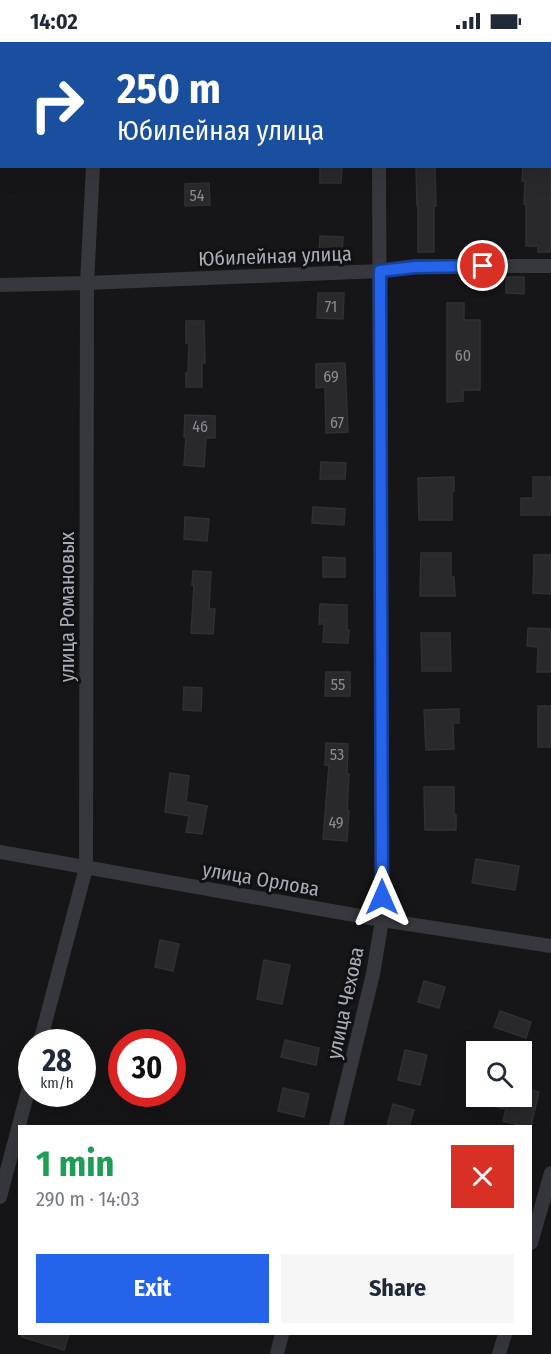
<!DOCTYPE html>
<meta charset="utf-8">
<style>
body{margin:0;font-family:"Fira Sans Condensed",sans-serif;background:#f6f6f7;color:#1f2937;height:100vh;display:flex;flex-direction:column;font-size:22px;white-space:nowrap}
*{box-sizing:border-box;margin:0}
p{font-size:20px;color:#747a83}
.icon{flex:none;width:33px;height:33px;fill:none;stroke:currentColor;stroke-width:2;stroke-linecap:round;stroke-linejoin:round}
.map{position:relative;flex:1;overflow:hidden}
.panel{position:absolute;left:18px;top:1083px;width:514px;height:210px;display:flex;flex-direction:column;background:#fff;border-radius:0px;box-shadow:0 6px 24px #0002}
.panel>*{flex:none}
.banner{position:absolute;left:0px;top:0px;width:552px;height:126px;box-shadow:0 6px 24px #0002;background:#1a4fa0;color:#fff;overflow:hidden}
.tools{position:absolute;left:466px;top:999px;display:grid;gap:12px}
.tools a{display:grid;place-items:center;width:66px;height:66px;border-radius:0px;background:#fff;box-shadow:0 6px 24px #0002;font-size:30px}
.speed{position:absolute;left:18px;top:987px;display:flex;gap:12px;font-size:30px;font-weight:700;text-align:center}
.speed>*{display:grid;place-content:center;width:78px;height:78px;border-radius:50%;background:#fff;box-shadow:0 6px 24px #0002;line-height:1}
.speed small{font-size:15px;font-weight:400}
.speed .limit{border:9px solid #d22;background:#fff;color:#111}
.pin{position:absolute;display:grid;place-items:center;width:51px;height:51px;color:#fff;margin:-26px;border:3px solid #fff;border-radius:50%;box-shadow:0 2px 6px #0007}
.me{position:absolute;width:66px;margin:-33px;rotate:0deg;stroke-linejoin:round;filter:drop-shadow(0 0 4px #0008)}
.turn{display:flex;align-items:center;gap:21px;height:126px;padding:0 18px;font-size:27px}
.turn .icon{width:78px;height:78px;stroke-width:2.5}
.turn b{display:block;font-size:42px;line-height:51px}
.round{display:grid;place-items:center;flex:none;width:63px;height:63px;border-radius:0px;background:#f6f6f7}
.overview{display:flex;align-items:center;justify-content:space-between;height:102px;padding:0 18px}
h1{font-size:36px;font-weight:700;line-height:45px;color:#1e9e55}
.primary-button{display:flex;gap:12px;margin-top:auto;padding:12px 18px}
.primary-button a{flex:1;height:69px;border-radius:0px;background:#2563eb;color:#fff;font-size:24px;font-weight:700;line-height:69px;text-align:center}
.primary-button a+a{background:#f6f6f7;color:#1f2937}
.status{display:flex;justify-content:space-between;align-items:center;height:42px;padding:0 30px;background:#fff;direction:ltr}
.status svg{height:16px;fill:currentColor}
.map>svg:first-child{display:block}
.building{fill:#29292c;stroke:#303034;stroke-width:1.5}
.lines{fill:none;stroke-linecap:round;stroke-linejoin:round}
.street{stroke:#37383d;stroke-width:14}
.route-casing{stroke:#184099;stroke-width:15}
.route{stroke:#2563eb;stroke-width:10}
.labels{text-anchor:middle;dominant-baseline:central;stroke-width:6;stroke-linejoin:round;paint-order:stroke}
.number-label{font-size:16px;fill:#888b94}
.street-label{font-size:20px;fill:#a8adb8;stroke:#111113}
</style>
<div class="status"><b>14:02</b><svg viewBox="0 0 49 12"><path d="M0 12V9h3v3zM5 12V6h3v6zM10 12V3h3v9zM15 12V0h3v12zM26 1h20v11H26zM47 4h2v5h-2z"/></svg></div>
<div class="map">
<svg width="551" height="1312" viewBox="0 0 551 1312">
<rect width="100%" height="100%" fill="#161618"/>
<g class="building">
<polygon points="320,124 342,124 341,141 320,141"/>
<polygon points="416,124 435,124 436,164 434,164 434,210 418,210 418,164 417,164"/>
<polygon points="523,124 551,124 551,210 538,210 538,204 526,204 526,162 524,162 525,139 522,139"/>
<polygon points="209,141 210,163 185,164 185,142"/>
<polygon points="320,194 343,195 342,212 319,211"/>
<polygon points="506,235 524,235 524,252 506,251"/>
<polygon points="318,251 344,251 343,277 317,276"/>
<polygon points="447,261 464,261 464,278 480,278 480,348 463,348 463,359 447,360"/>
<polygon points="186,279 204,279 205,321 202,321 202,345 186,345 186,331 188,331 189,301 186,301"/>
<polygon points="345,321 348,390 326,391 325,345 316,346 316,322"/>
<polygon points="185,373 215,374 215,396 206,396 204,425 184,423 186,395 184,395"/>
<polygon points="321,420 346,421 345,437 320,437"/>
<polygon points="454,435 454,449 452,450 452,478 419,478 418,436"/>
<polygon points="533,435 551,435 551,473 521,473 521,456 533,456"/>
<polygon points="313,465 345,467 344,483 312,481"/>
<polygon points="185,475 209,477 207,499 184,497"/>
<polygon points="421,511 451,511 451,535 454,535 455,554 420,554"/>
<polygon points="534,513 551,513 551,552 533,551"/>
<polygon points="323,515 345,516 345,535 323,535"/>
<polygon points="193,529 211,530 209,567 215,567 213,592 191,591 194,543 192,543"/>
<polygon points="320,562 347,563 347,588 349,588 348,601 323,600 324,582 319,582"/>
<polygon points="528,586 551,587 551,630 537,630 538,605 527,604"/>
<polygon points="421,591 450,591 451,629 422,629"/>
<polygon points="326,630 350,630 350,654 325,654"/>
<polygon points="184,645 202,646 201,669 183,668"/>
<rect x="538" y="664" width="13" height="41"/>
<polygon points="459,667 459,681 453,681 454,707 426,708 424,668"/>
<polygon points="326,701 348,702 347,732 349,732 347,769 349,769 347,799 323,797 329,723 325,723"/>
<polygon points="170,731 189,734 186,760 207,764 202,792 186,790 189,774 165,770"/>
<polygon points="424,745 454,745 454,773 456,773 456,788 425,788"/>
<polygon points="476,817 519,824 515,848 472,841"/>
<polygon points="160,898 179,902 173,929 155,925"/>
<polygon points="264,918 290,923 282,962 257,957"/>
<polygon points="424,939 445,945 439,966 418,960"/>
<polygon points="500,969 531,980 526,996 494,985"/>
<polygon points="285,998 319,1006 316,1023 281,1015"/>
<polygon points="405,1008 427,1013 420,1043 398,1038"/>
<polygon points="283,1046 309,1052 304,1075 278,1069"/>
<polygon points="522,1046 539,1050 531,1084 523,1084 503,1079 506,1067 474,1060 475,1054 522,1054"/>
<polygon points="393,1062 414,1068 409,1084 387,1084"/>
<polygon points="22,1292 69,1292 64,1308 22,1295"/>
</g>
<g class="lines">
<g class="street">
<polyline points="378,0 378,2"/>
<polyline points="99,2 99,0"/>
<polyline points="0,243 87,241 380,229 415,224 551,224"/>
<polyline points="0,810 382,878 551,904"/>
<polyline points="40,1000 86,826 87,241 93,124"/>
<polyline points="336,1084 373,932 382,878 379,124"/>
<polyline points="0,1155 32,1034"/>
<polyline points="531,1201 551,1131"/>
<polyline points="277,1312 282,1292"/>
<polyline points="499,1312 505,1292"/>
</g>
</g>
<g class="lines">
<g class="route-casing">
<polyline id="route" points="382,855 380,229 415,225 483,224"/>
</g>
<use href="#route" class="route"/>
</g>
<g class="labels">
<g class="number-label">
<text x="197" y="153">54</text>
<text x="331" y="264">71</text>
<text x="463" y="313">60</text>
<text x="331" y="334">69</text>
<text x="337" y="380">67</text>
<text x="200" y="384">46</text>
<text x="338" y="642">55</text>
<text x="337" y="712">53</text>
<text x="336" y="780">49</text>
</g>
<g class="street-label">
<text transform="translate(275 214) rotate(-2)">Юбилейная улица</text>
<text transform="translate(67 565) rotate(-90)">улица Романовых</text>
<text transform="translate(261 837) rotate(10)">улица Орлова</text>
<text transform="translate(345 961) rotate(-78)">улица Чехова</text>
</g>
</g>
</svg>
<div class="tools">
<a><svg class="icon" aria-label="search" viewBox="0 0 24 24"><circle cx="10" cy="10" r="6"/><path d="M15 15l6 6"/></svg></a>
</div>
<div class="speed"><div>28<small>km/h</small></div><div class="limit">30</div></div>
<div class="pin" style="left:483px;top:224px;background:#d93025"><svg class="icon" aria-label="arrive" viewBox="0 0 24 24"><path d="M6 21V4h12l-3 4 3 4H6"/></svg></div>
<svg class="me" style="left:382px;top:855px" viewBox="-20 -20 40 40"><path d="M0-17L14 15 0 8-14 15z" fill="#2563eb" stroke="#fff" stroke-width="4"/></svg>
<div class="banner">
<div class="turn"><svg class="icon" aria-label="right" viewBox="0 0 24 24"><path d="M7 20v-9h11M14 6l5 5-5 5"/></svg><div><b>250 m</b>Юбилейная улица</div></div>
</div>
<section class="panel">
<div class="overview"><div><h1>1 min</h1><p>290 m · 14:03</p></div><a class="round" style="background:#d93025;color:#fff"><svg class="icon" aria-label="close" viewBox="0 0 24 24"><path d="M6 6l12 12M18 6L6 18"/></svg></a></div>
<div class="primary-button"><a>Exit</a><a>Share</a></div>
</section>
</div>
